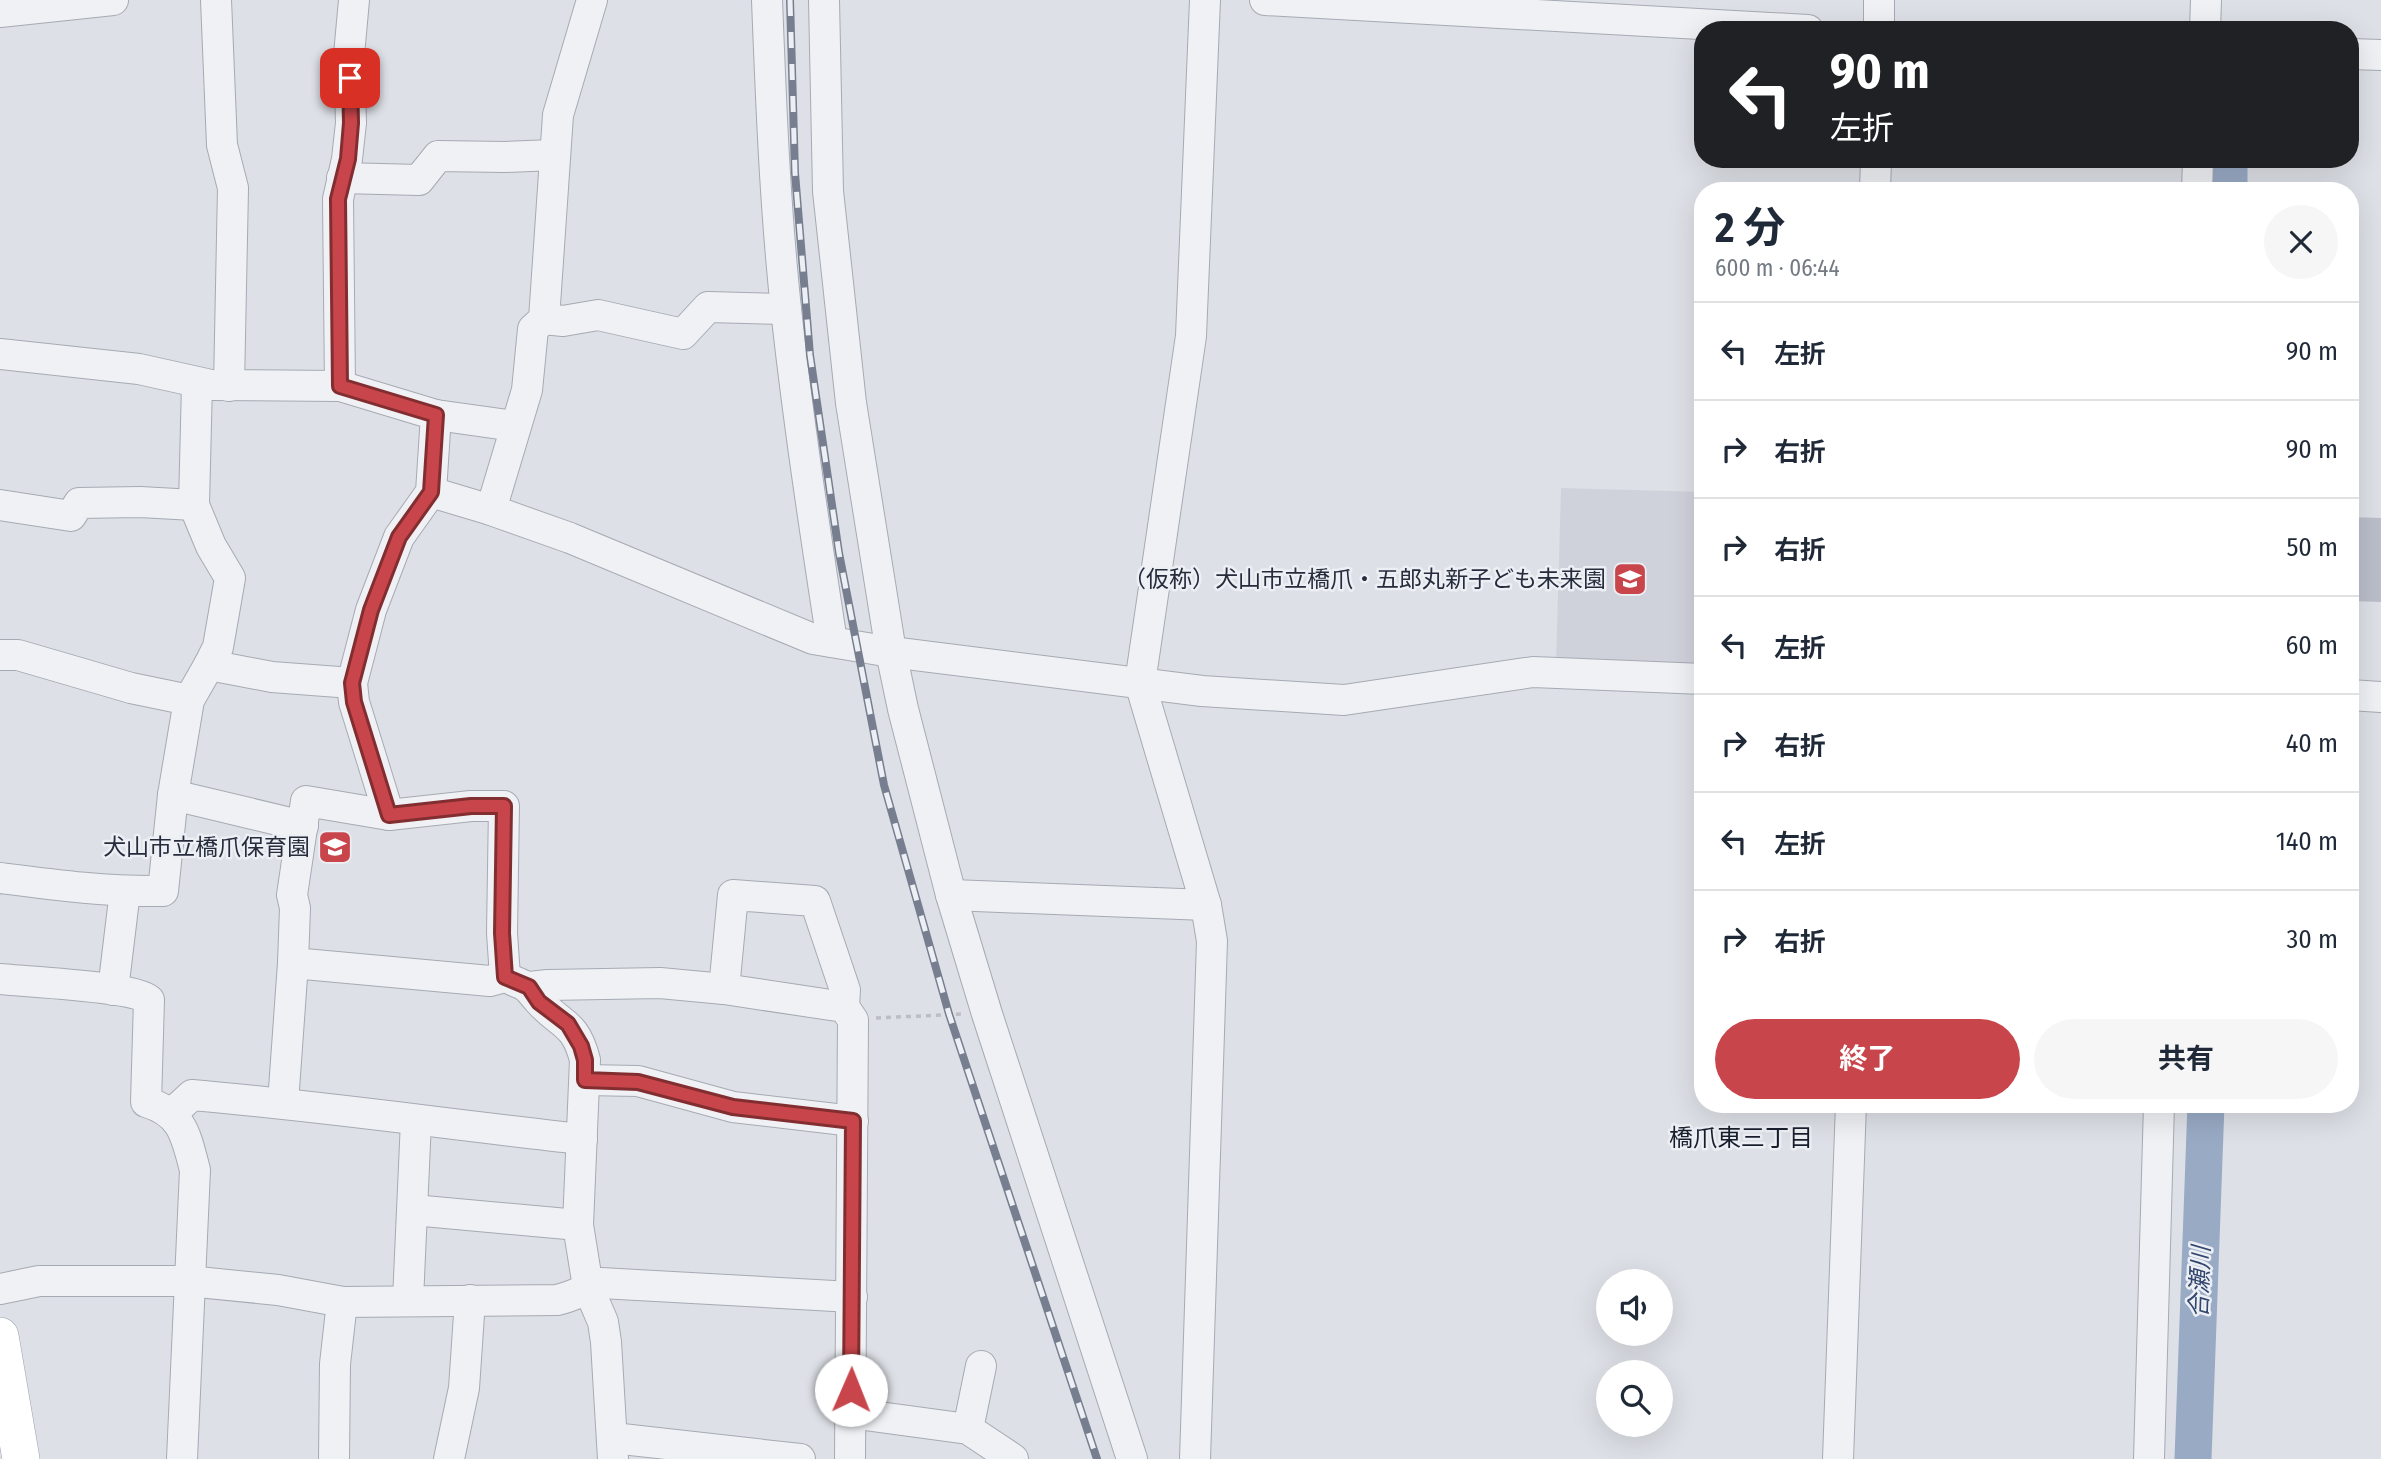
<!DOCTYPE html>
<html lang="ja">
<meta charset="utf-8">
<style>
body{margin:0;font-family:"Fira Sans Condensed","Noto Sans JP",sans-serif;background:#f6f6f7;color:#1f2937;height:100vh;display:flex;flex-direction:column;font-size:26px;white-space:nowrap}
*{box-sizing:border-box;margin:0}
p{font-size:23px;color:#747a83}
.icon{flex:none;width:38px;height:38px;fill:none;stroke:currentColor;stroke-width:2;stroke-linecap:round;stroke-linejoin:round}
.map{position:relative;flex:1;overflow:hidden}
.side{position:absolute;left:1694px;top:182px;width:665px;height:931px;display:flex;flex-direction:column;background:#fff;border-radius:28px;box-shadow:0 7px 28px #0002}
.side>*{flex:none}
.hud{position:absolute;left:1694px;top:21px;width:665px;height:147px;border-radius:28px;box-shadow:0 7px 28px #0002;background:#202124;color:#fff;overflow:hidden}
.tools{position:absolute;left:1596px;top:1269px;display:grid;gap:14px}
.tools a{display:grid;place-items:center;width:77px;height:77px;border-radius:50%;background:#fff;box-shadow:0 7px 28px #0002;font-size:35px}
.pin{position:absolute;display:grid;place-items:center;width:60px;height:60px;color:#fff;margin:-30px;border-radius:14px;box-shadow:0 4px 10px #0006}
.me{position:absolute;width:77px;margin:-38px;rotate:1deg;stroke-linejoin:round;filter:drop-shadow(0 0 5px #0008)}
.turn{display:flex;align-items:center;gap:24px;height:147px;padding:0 21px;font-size:32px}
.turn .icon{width:91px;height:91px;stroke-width:2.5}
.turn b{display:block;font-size:49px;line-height:60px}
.round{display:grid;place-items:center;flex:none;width:74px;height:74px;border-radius:37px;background:#f6f6f7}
.headline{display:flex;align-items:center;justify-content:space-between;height:119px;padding:0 21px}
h1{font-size:42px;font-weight:700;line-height:52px}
.cta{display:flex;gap:14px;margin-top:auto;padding:14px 21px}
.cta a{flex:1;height:80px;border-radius:42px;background:#c8464b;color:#fff;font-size:28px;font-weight:700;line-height:80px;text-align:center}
.cta a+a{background:#f6f6f7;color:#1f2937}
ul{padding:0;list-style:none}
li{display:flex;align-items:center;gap:21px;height:98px;padding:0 21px;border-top:2px solid #e0e1e3}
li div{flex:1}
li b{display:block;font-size:26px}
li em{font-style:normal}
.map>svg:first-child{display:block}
.built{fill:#cfd2db}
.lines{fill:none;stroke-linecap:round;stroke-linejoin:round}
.river{stroke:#99aac5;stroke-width:37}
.building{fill:#babec9}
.minor-casing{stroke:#a6aab3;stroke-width:32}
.major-casing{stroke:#9da3b1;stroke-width:38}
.path{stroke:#bbbec5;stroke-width:3.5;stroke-dasharray:5 5;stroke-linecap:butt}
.minor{stroke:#eff1f5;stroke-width:30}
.major{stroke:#fff;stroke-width:37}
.rail-casing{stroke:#777e8f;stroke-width:8}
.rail{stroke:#eceff4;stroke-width:5;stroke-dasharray:16;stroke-linecap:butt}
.route-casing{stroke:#822e31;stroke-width:18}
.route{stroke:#c8464b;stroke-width:12}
.labels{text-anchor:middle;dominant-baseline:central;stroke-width:5;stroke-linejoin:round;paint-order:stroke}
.poi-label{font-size:23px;fill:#272c3c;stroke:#eceff4;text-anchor:end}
.neighbourhood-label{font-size:24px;fill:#191e2d;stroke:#eceff4}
.water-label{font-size:24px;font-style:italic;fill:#33476e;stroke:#eceff4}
</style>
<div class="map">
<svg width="2381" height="1459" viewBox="0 0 2381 1459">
<rect width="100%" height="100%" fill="#dde0e6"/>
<polygon class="built" points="1561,488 1703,492 1703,670 1556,665"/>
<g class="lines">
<g class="river">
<polyline points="2229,159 2229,191"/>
<polyline points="2193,1459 2206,1104"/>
</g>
</g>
<polygon class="building" points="2350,517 2381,518 2381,602 2350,601"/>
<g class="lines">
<g class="minor-casing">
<g id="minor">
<polyline points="216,0 222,145 233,188 229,386"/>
<path d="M767,0C771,103 775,206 786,309C798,420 815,531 832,642"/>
<polyline points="824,0 828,191 851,403 891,652 903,709 951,895 987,1014 1132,1459"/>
<polyline points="1265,0 1808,30"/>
<polyline points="0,12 113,0"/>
<polyline points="1879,30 1879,0"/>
<polyline points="2205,30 2206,0"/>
<polyline points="2350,54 2381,55"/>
<polyline points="342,178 419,180 438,156 505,157 554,155"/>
<polyline points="1875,191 1876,159"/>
<polyline points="2197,191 2198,159"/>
<polyline points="544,319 563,321 598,315 683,334 708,307 786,309"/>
<polyline points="0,354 139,369 211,385 340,386 436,415 431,492 399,537 371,610 352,683 354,702 389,815"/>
<polyline points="197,383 194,505 211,546 230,578 218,647 209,665 272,677 352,683"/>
<polyline points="340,386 338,199 347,159 351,123 349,55 354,0"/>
<polyline points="436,415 515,426"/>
<polyline points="431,492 491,510 570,538 813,639 891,652 1202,691 1344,700 1533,672 1703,679"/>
<polyline points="0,505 71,516 79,503 140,502 194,505"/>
<polyline points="491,510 527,390 533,329 544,319 558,115 592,0"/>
<polyline points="0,655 18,655 131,688 189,700"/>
<polyline points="2350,695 2381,697"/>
<polyline points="173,795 303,826"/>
<polygon points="306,801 389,815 471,806 504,806 502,933 505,977 490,981 293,963 295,908 292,895"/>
<path d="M0,878C55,885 108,892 163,891L173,795L189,700L209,665"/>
<polyline points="951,895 1206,905"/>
<path d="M0,979C27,982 133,986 149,1000L146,1102C183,1113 186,1136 195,1170L182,1459"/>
<path d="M514,981C531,988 527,988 539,1001C561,1026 575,1021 585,1060L578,1225L588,1287L603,1322L606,1342L613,1459"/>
<polyline points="529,987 548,985 660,983 724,989 844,1007 853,1020 850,1459"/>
<polyline points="724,989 733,895 815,901 845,990 844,1007"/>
<polyline points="113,990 125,891"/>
<polyline points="585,1080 638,1081 733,1107 853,1121"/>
<polyline points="283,1103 293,963"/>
<path d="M174,1115L179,1107L192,1095C322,1106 452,1125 582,1139"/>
<polyline points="413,1210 578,1225"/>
<path d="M0,1289L39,1281H188L278,1290L343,1302L557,1300C576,1296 583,1289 601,1283L852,1297"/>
<polyline points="408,1300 416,1121"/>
<polyline points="850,1413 968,1429 1013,1459"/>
<polyline points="968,1429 981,1366"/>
<polyline points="613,1438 800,1459"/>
<polyline points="334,1459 335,1364 342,1302"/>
<polyline points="449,1459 464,1388 470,1300"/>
<polyline points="1195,1459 1212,941 1206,905 1140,683 1191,336 1205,0"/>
<polyline points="1838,1459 1851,1104"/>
<polyline points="2149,1459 2159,1104"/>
</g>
</g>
<g class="major-casing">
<polyline id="major" points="0,1336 21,1459"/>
</g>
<polyline class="path" points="876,1018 963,1014"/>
<use href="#minor" class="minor"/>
<use href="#major" class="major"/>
<g class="rail-casing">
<polyline id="rail" points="790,0 795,173 810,355 839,553 884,785 949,1014 1097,1459"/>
</g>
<use href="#rail" class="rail"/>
</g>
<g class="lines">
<g class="route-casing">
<polyline id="route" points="350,78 351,123 348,159 338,199 340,386 436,415 431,492 399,537 371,610 352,683 354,702 389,815 471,806 504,806 502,933 505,977 529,987 539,1002 568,1024 581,1046 585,1060 585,1080 638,1082 733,1107 853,1121 851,1390"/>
</g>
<use href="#route" class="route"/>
</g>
<defs>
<g id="school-square" transform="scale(1.75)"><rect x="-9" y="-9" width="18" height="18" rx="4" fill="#c8464b" stroke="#eceff4"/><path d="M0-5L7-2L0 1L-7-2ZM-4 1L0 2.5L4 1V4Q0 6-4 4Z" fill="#fff"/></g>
</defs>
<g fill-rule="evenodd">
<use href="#school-square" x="1630" y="579"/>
<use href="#school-square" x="335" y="847"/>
</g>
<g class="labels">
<g class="poi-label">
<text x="1606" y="579">（仮称）犬山市立橋爪・五郎丸新子ども未来園</text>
<text x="310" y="847">犬山市立橋爪保育園</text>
</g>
<g class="neighbourhood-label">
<text x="1741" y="1138">橋爪東三丁目</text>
</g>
<g class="water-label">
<text transform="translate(2200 1282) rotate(-88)">合瀬川</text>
</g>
</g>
</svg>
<div class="tools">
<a><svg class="icon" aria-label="sound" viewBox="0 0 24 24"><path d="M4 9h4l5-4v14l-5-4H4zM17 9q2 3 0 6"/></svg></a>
<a><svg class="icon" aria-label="search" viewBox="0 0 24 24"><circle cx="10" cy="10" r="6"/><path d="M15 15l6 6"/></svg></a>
</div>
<div class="pin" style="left:350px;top:78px;background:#d93025"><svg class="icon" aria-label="arrive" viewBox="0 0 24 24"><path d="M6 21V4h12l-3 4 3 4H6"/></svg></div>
<svg class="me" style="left:851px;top:1390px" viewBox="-20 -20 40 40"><circle r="19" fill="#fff"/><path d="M0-13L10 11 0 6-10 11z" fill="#c8464b"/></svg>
<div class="hud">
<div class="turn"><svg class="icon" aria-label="left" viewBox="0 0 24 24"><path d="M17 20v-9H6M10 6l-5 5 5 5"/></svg><div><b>90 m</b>左折</div></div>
</div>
<section class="side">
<div class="headline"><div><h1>2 分</h1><p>600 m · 06:44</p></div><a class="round"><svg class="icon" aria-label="close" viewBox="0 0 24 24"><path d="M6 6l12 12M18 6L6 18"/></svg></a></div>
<ul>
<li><svg class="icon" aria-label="left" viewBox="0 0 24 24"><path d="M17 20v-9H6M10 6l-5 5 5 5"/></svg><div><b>左折</b></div><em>90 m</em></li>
<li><svg class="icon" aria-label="right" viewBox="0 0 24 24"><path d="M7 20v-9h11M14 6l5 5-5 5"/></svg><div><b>右折</b></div><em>90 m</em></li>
<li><svg class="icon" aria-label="right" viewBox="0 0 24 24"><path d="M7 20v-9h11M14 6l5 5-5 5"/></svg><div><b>右折</b></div><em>50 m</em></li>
<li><svg class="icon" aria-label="left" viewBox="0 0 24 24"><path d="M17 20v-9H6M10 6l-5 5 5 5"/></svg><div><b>左折</b></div><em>60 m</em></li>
<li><svg class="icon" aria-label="right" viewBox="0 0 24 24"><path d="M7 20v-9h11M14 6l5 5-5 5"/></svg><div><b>右折</b></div><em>40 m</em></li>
<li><svg class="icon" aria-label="left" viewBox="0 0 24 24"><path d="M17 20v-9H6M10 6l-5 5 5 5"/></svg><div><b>左折</b></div><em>140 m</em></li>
<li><svg class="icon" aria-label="right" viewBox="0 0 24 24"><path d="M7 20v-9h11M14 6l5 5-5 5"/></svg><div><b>右折</b></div><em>30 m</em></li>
</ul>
<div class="cta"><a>終了</a><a>共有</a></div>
</section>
</div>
